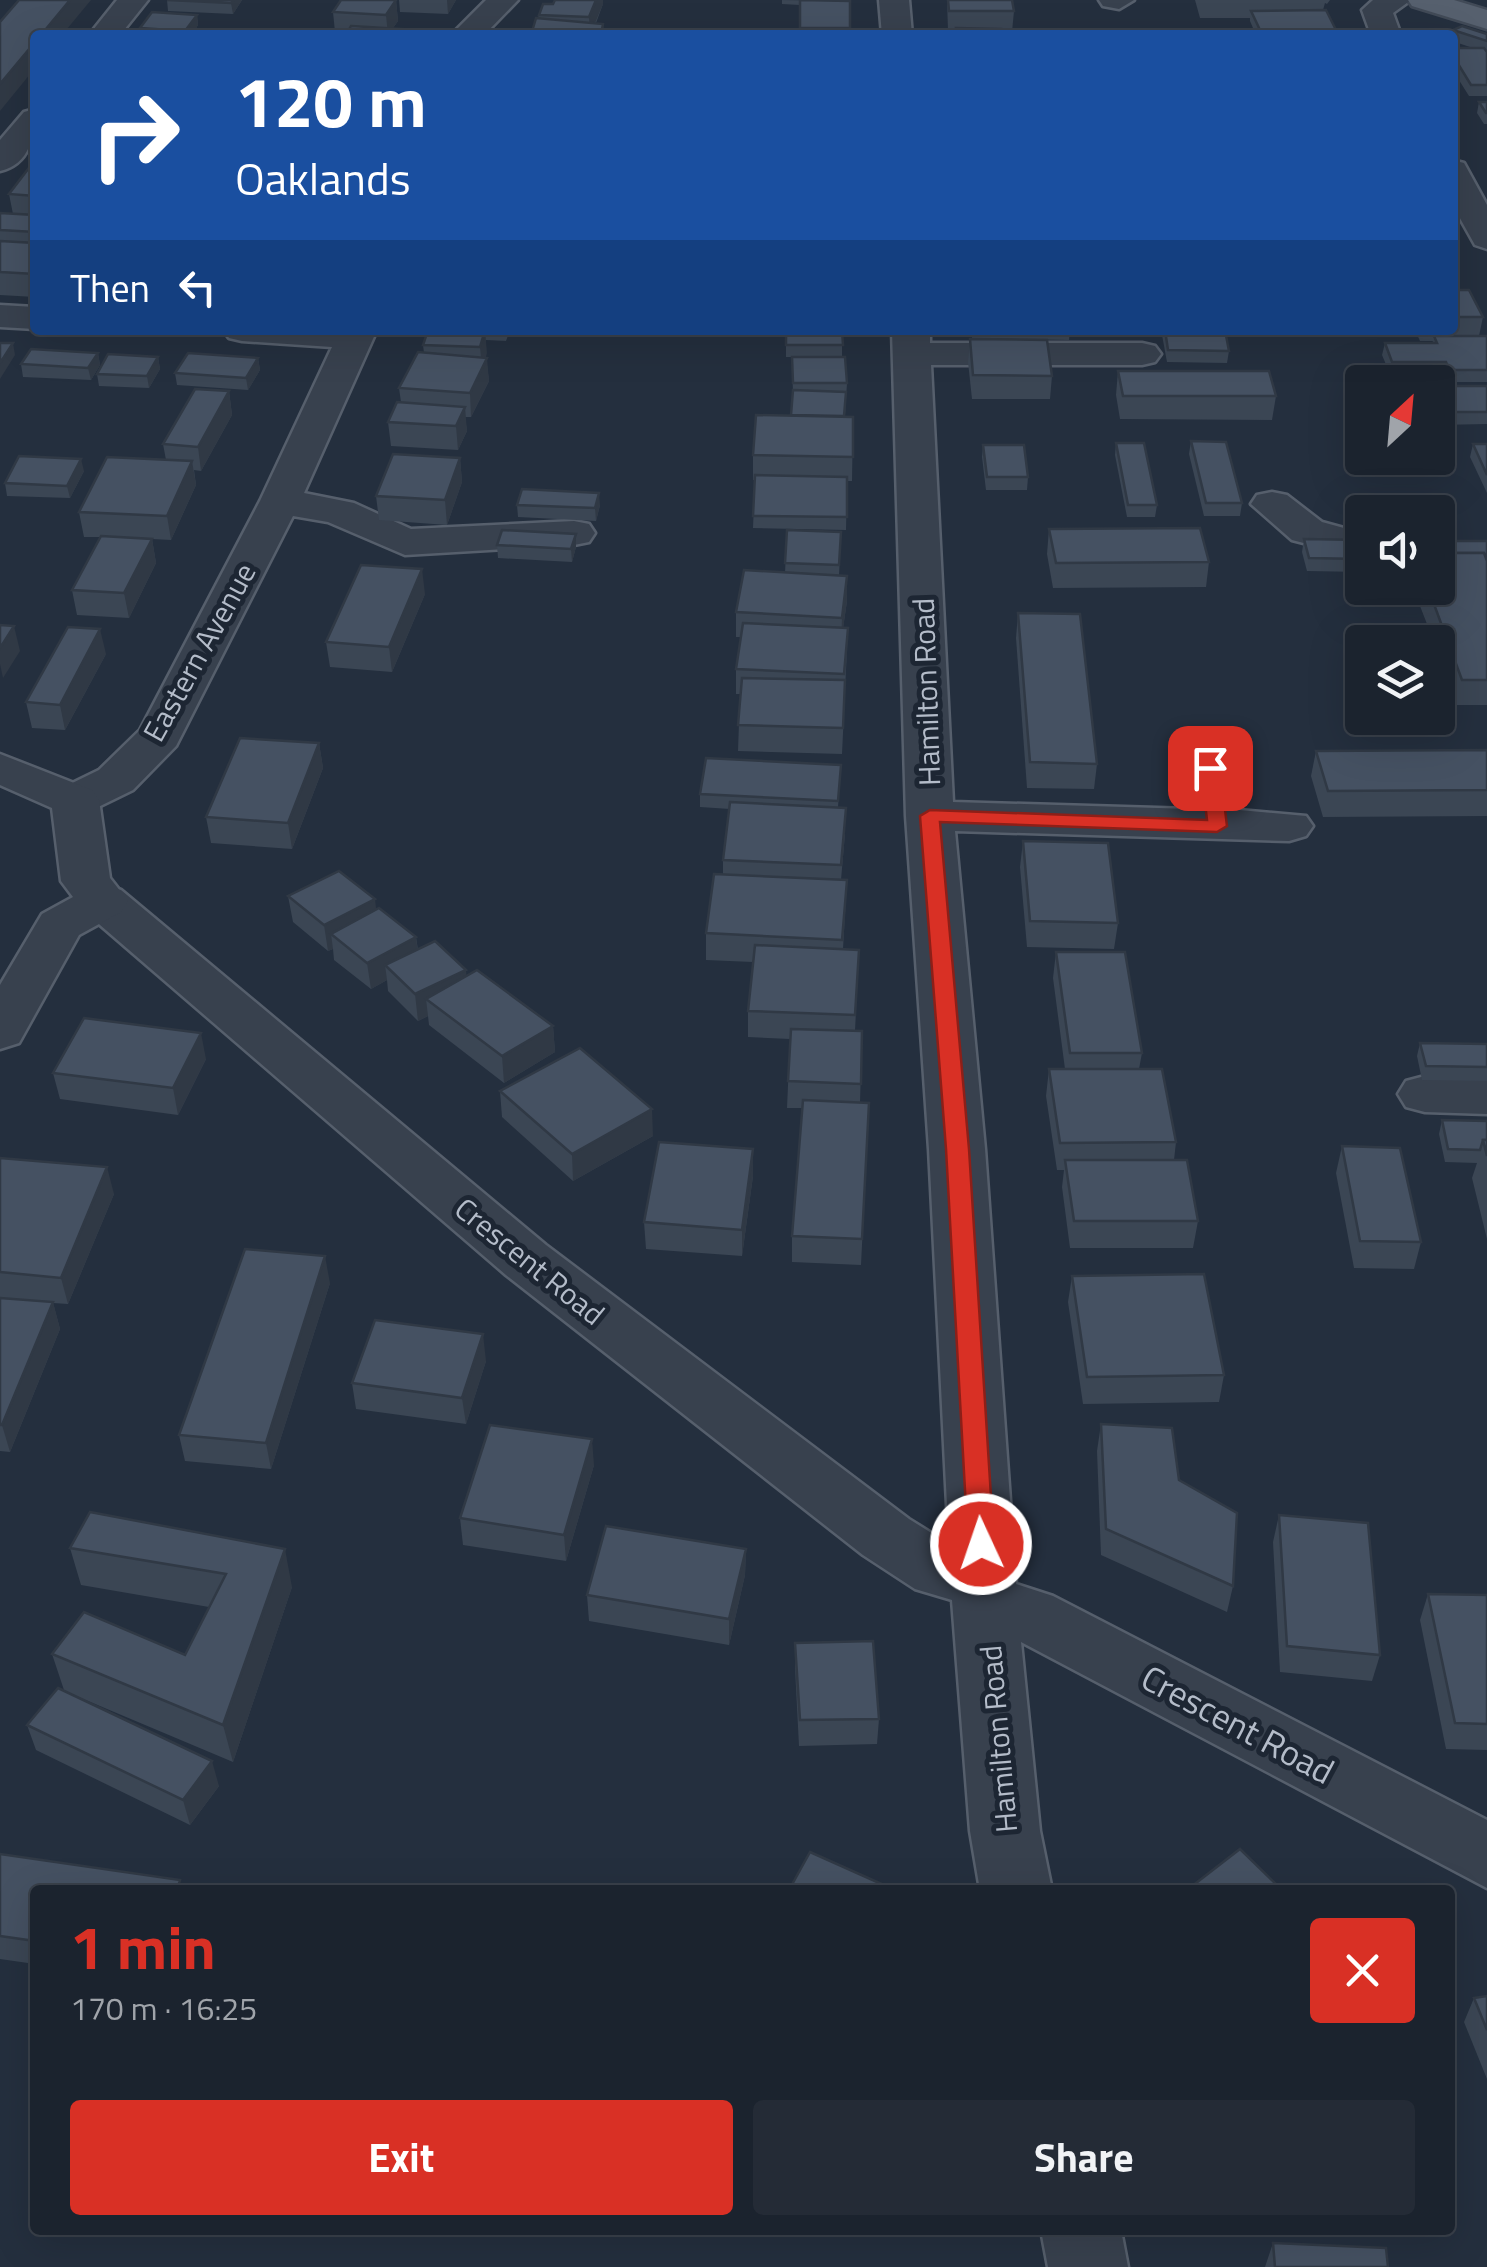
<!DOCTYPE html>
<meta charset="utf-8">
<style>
body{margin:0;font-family:"Titillium Web",sans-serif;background:#242b36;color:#f1f3f6;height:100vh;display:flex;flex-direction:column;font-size:38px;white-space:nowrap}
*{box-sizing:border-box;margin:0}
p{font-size:32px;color:#a0a4aa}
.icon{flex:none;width:55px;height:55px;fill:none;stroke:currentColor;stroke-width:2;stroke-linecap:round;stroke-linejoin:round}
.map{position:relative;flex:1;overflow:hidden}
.sheet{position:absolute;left:30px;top:1885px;width:1425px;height:350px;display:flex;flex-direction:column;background:#1b232e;border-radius:10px;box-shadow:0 10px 40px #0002,0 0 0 2px #39404a}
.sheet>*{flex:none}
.hud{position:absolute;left:30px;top:30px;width:1428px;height:305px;border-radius:10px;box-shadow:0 10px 40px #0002,0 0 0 2px #39404a;background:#1a4fa0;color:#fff;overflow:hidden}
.needle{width:65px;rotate:26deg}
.controls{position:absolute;left:1345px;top:365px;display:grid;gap:20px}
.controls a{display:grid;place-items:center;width:110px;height:110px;border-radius:10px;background:#1b232e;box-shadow:0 10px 40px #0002,0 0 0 2px #39404a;font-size:50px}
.pin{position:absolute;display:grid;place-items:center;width:85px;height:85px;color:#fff;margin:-42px;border-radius:20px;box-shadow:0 5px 15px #0006}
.me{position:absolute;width:110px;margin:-55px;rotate:357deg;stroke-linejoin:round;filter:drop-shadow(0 0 8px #0008)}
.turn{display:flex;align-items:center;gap:35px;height:210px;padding:0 40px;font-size:45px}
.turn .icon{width:130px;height:130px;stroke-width:2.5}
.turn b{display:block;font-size:70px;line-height:85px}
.then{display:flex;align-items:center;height:95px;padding:0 40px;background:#0003;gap:20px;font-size:38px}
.round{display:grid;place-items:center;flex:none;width:105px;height:105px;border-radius:10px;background:#242b36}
.headline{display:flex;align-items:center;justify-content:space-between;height:170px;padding:0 40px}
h1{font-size:60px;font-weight:700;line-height:75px;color:#d93025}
.primary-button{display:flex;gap:20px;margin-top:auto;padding:20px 40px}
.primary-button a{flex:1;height:115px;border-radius:10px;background:#d93025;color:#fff;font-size:40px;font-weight:700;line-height:115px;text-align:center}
.primary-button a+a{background:#242b36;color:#f1f3f6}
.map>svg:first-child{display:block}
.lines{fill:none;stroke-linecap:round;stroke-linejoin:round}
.minor-casing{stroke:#565f6c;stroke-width:5}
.tertiary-casing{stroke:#565f6c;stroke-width:5}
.primary-casing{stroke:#414a57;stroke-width:5}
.minor{fill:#38414e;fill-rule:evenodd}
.tertiary{fill:#38414e;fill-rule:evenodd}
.primary{fill:#56606e;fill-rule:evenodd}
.wall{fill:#3b4654}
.shaded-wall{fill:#303945}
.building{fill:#455162;stroke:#303945;stroke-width:2.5}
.route{fill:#d93025;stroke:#8d1f18;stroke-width:2.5}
.labels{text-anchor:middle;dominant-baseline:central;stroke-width:10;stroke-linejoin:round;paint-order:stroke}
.street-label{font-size:30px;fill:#b4bcc9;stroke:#1d2633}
.near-street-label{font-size:35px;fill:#b4bcc9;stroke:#1d2633}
</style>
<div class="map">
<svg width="1487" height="2267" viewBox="0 0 1487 2267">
<rect width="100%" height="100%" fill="#242f3e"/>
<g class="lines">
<g class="minor-casing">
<g id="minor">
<polygon points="117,0 148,0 120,35 89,35"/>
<polygon points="486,0 518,0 484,35 451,35"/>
<polygon points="879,0 909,0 912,35 882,35"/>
<polygon points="1099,0 1134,0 1119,9 1103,6"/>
<polygon points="1373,0 1411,0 1393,13 1401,35 1371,35 1362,10"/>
<path d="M35,109C35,136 30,164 0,171V140L24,112Z"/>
<polygon points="1452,160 1464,163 1487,205 1487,249 1475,245 1452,204"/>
<polygon points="0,305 35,307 35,329 0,327"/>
<polygon points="223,330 377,330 304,493 354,503 411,529 574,521 589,524 595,533 589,542 574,545 405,555 328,522 293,516 176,746 133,790 92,810 75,814 58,810 51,800 58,790 99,770 140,730 260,501 332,347 242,341 229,338"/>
<polygon points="892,330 930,330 930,343 1142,343 1155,346 1161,354 1155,362 1142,365 931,365 953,802 1191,809 1187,768 1193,758 1210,754 1227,758 1233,768 1239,810 1306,816 1313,826 1306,836 1289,841 955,831 985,1149 1016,1584 1053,1596 1487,1820 1487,1888 1021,1642 1040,1831 1052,1890 980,1890 970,1831 952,1600 915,1589 863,1555 506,1275 85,912 78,901 85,890 103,885 121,890 546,1245 909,1519 949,1544 929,1149 906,816"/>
<polygon points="1272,492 1287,495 1322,522 1362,533 1362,558 1292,540 1251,504 1257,495"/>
<polygon points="1425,1076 1487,1076 1487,1114 1425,1112 1406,1107 1398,1094 1406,1081"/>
<polygon points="1041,2230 1121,2230 1128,2267 1048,2267"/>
</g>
</g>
<g class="tertiary-casing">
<polygon id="tertiary" points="0,754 92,790 99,800 110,878 128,901 121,912 79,935 19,1043 0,1049 0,985 42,914 73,897 61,881 52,808 0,785"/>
</g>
<g class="primary-casing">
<polygon id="primary" points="1408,0 1454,0 1487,10 1487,29 1412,6"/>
</g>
<use href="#minor" class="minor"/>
<use href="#tertiary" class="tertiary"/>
<use href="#primary" class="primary"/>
</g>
<g class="wall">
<polygon points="167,0 242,0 233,14 168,11"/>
<polygon points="396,0 398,21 393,28 347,33 335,32 333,12"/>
<polygon points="399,0 456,0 448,14 400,12"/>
<polygon points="782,0 850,1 850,35 800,35 800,5 782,4"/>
<polygon points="947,0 1014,11 1012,32 1001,32 1001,35 956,35 956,31 948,31"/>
<polygon points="1195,0 1330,0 1327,4 1325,3 1323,10 1336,30 1335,34 1256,35 1250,21 1250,18 1200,18"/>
<polygon points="603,4 596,23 603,24 604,35 531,35 539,15"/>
<polygon points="197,15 198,25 192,35 140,35 140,28"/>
<polygon points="1453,30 1487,34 1487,96 1469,96 1452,69 1452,48 1473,48 1452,41"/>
<polygon points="1479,102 1487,102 1487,124 1484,124 1477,113"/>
<polygon points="35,160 35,297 0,295 0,213 13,214 9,194"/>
<polygon points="1452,264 1457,274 1454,290 1483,317 1479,336 1487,336 1487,382 1446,382 1443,374 1390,374 1382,355 1385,343 1432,343 1433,341 1420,341 1415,330 1452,330"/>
<polygon points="428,330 510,330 506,341 486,340 486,357 489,381 471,417 465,417 467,431 458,450 391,446 388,422 401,402 399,388 424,353 423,345"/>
<polygon points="786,330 842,330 842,357 847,383 845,416 853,417 852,481 847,481 846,530 753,528 755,480 753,480 753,455 791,415 793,395 792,357 830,357 786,357"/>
<polygon points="971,330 1070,330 1069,340 972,338"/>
<polygon points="1162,330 1225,330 1229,351 1227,363 1167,362 1162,335"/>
<polygon points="970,339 1052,376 1050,399 972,399 968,362"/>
<polygon points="98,353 100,365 91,380 23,377 21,364"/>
<polygon points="158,357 160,369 149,388 99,386 97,374"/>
<polygon points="258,358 260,370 248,390 177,385 175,373"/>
<polygon points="1118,371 1276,396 1272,420 1120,419 1116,395"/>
<polygon points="1438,386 1487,386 1487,424 1438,425"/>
<polygon points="229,391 232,415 201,471 194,470 196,485 171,540 152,539 156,563 129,618 77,615 72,590 100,537 84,537 79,512 166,460 163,444"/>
<polygon points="1191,441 1242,503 1240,516 1204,516 1189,454"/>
<polygon points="1116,443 1157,505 1155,517 1127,517 1115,455"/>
<polygon points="1473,444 1487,444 1487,493 1470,457"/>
<polygon points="983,445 1028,477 1027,490 986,490 982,457"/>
<polygon points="460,458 462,482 447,525 379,520 376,496"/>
<polygon points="84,471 70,498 7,496 5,483"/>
<polygon points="517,505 600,505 596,521 518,517"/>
<polygon points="1049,529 1209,562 1206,587 1053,588 1047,554"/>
<polygon points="787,530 841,532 839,576 847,601 843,628 848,628 842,754 738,751 740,694 736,694 736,669 741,637 736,637 736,612 785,573"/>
<polygon points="576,534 576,547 572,562 498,558 497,545"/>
<polygon points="1304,539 1362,540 1362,572 1307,571 1302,552"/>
<polygon points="1487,541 1487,705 1456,705 1438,653 1438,642 1434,642 1413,588 1438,588"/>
<polygon points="425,594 392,672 330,667 326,642"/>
<polygon points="1018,613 1097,764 1094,789 1027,788 1016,638"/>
<polygon points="106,654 65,730 32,728 26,702"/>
<polygon points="319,743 323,768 292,849 211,843 206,817"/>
<polygon points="1487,750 1487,816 1323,817 1311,776 1316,751"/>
<polygon points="841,765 838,807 845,834 841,880 847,880 843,949 859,950 855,1031 862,1031 860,1103 869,1103 861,1265 792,1262 792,1236 802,1108 787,1108 790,1039 748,1037 748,1011 753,962 706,960 706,933 723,874 723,860 730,809 700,807 700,794"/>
<polygon points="1023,841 1118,923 1114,949 1027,947 1020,867"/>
<polygon points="288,896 376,910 416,937 418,950 553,1026 555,1052 504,1083 429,1025 428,1016 418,1021 388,991 387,980 371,989 334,960 333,949 328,951 293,922"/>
<polygon points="1056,952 1142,1053 1139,1069 1176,1142 1174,1160 1198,1221 1193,1248 1070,1248 1062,1187 1064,1170 1057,1170 1046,1096 1049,1069 1065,1069 1053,978"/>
<polygon points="1420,1043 1487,1044 1487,1081 1422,1080 1417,1056"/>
<polygon points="206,1059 178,1115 60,1099 53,1073"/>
<polygon points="500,1091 653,1136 573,1181 502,1117"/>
<polygon points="1442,1120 1487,1121 1487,1239 1472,1178 1477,1163 1445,1162 1439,1134"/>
<polygon points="1342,1146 1421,1242 1414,1269 1354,1268 1336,1173"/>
<polygon points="753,1149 753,1176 742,1256 646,1249 644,1222"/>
<polygon points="0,1158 114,1194 68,1304 53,1303 60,1329 10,1452 0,1451"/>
<polygon points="1072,1276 1224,1375 1219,1402 1083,1404 1068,1302"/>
<polygon points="330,1283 271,1469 185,1461 179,1435"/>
<polygon points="486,1361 466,1424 356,1409 352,1383"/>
<polygon points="1101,1424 1179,1480 1233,1586 1227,1612 1101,1555 1097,1451"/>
<polygon points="594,1465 566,1561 463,1545 460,1518"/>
<polygon points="90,1512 292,1587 233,1762 69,1693 219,1786 190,1825 36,1750 27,1725 64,1690 52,1654 185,1655 209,1607 81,1585 70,1548"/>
<polygon points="1279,1515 1380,1655 1372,1681 1280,1672 1273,1542"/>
<polygon points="746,1549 745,1575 729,1645 589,1621 587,1595"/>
<polygon points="1428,1594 1487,1595 1487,1750 1446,1749 1420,1620"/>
<polygon points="795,1643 879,1719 877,1744 799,1746 795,1668"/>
<polygon points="0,1854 35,1890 35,1964 0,1959"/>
<polygon points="1487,1996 1487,2079 1464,2022 1474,1998"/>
<polygon points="1273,2243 1388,2267 1265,2267"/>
</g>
<g class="shaded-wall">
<polygon points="70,0 91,0 62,35 41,35"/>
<polygon points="234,0 242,0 233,14 231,3"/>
<polygon points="396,0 398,21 388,35 386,15"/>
<polygon points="447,0 456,0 448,14"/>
<polygon points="596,0 603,0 603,4 590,35 589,17"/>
<polygon points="197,15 198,25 192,35 186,35 185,31"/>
<polygon points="35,42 35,68 0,111 0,84"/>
<polygon points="485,330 487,353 484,363 487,358 489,381 471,417 470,393 482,368 480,347"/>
<polygon points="13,343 15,355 0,379 0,363"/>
<polygon points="98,353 100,365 91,380 88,368"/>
<polygon points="158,357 160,369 149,388 147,376"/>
<polygon points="258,358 260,370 248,390 246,378"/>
<polygon points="229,391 232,415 201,471 198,447"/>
<polygon points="465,407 467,431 458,450 456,426"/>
<polygon points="460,458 462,482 447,525 445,500"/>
<polygon points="81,459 84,471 70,498 67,486"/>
<polygon points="192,461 196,485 171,540 167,516"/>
<polygon points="599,493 600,505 596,521 595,508"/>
<polygon points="576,534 576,547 572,562 571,549"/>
<polygon points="152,539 156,563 129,618 124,593"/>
<polygon points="422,569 425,594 392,672 389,647"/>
<polygon points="847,576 847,601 841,643 842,618"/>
<polygon points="14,626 20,651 3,678 0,664 0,648"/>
<polygon points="100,629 106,654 65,730 60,705"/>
<polygon points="319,743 323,768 292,849 288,823"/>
<polygon points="375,899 378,926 331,934 333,949 328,951 324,925"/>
<polygon points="416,937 419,963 385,965 387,980 371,989 367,963"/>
<polygon points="466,970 468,996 426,999 428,1016 418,1021 415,994"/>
<polygon points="553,1026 555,1052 504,1083 502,1056"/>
<polygon points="201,1033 206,1059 178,1115 173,1088"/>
<polygon points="652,1109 653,1136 573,1181 572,1154"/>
<polygon points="753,1149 753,1176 742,1256 742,1230"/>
<polygon points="107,1167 114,1194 68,1304 61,1278"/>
<polygon points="325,1256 330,1283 271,1469 266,1443"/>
<polygon points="53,1302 60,1329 10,1452 2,1425"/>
<polygon points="483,1334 486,1361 466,1424 462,1398"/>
<polygon points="592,1439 594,1465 566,1561 564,1535"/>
<polygon points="285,1549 292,1587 233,1762 223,1725"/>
<polygon points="746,1549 745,1575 729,1645 729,1619"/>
<polygon points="212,1761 219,1786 190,1825 183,1800"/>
</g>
<g class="building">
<polygon points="19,0 70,0 41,35 35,35 35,42 0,84 0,22"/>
<polygon points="167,0 234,0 231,3"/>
<polygon points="341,0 396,0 386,15 333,12"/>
<polygon points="555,0 596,0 589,17 539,15 543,4 553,4"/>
<polygon points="800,0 850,1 850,28 800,28"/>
<polygon points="948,0 1012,0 1014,11 949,11"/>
<polygon points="1326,10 1336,30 1260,30 1251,11"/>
<polygon points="152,12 197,15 185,31 140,28"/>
<polygon points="536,18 603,24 601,35 531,35"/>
<polygon points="351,26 403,29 399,35 346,35"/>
<polygon points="1462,26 1487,34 1487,41 1453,30"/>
<polygon points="956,28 1001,29 1001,35 957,35"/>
<polygon points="1452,48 1484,48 1487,52 1487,85 1471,85 1452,54"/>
<polygon points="1479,102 1487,102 1487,113 1486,113"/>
<polygon points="35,160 35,196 9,194"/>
<polygon points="0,213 35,215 35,232 0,230"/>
<polygon points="0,241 35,243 35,274 0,272"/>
<polygon points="1452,290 1469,290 1483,317 1452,317"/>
<polygon points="428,330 485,330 480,347 423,345"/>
<polygon points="786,330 842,330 843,345 786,345"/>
<polygon points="1165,330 1225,330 1229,351 1168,350"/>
<polygon points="1434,336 1487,336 1487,370 1449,370 1446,362 1392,362 1385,343 1437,343"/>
<polygon points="970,339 1047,340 1052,376 973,375"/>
<polygon points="0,343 13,343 0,363"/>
<polygon points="31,349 98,353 88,368 21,364"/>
<polygon points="418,352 487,358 470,393 399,388"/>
<polygon points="188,353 258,358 246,378 175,373"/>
<polygon points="108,354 158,357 147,376 97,374"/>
<polygon points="792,357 845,357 847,383 793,383"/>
<polygon points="1118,371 1269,371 1276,396 1123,396"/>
<rect x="1438" y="386" width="49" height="26"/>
<polygon points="195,389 229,391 198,447 163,444"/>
<polygon points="793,390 846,392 844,416 791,415"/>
<polygon points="397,402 465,407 456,426 388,422"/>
<polygon points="756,415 853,417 853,457 753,455"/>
<polygon points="1191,441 1226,442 1242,503 1206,503"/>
<polygon points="1116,443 1144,443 1157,505 1128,505"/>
<polygon points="1473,444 1487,444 1487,475"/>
<polygon points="983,445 1024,445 1028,477 987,477"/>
<polygon points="393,454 460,458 445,500 376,496"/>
<polygon points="19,456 81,459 67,486 5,483"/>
<polygon points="107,457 192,461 167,516 79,512"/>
<polygon points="755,475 847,477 847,517 753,516"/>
<polygon points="522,489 599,493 595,508 517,505"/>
<polygon points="1200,528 1209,562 1056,563 1049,529"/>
<polygon points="502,530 576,534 571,549 497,545"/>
<polygon points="787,530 841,532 839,565 785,563"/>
<polygon points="101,536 152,539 124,593 72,590"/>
<polygon points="1304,539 1362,540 1362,559 1309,558"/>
<polygon points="1438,541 1487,541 1487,560 1484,553 1438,553"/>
<polygon points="1438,553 1484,553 1487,561 1487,680 1462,680 1428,588 1438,588"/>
<polygon points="361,565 422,569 389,647 326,642"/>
<polygon points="744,570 847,576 842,618 736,612"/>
<polygon points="1018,613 1080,614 1097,764 1030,762"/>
<polygon points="743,623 848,628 844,674 736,669"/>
<polygon points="0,625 14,626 0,648"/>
<polygon points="68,627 100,629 60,705 26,702"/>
<polygon points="742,678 845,680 843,728 738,725"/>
<polygon points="240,738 319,743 288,823 206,817"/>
<polygon points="1487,750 1487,790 1328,791 1316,751"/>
<polygon points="706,758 841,765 838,801 700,794"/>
<polygon points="730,802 846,808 841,865 723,860"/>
<polygon points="1023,841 1108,843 1118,923 1030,921"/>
<polygon points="339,871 375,899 324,925 288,896"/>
<polygon points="714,874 847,880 842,940 706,933"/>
<polygon points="379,908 416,937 367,963 331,934"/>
<polygon points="435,941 466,970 415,994 385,965"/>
<polygon points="755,945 859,950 855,1015 748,1011"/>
<polygon points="1056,952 1125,952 1142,1053 1070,1053"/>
<polygon points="477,970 553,1026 502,1056 426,999"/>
<polygon points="84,1018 201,1033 173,1088 53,1073"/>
<polygon points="791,1029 862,1031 861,1084 788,1081"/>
<polygon points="1420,1043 1487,1044 1487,1067 1426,1066"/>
<polygon points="580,1048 652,1109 572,1154 500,1091"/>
<polygon points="1049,1069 1162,1069 1176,1142 1060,1143"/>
<polygon points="803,1100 869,1103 862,1239 792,1236"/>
<polygon points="1442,1120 1487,1121 1487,1140 1483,1140 1480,1150 1448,1149"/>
<polygon points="1483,1140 1487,1140 1487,1156"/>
<polygon points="659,1142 753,1149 742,1230 644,1222"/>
<polygon points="1342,1146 1400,1148 1421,1242 1360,1241"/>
<polygon points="0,1158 107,1167 61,1278 0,1272"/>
<polygon points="1065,1160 1187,1160 1198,1221 1074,1221"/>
<polygon points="245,1249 325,1256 266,1443 179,1435"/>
<polygon points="1204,1274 1224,1375 1087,1377 1072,1276"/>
<polygon points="0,1298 53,1302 2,1425 0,1425"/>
<polygon points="375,1320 483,1334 462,1398 352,1383"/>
<polygon points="1101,1424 1172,1428 1179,1480 1237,1513 1233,1586 1106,1529"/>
<polygon points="490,1425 592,1439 564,1535 460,1518"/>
<polygon points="90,1512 285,1549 223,1725 52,1654 84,1612 185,1655 226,1574 70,1548"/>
<polygon points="1279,1515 1368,1523 1380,1655 1287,1646"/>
<polygon points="606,1526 746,1549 729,1619 587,1595"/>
<polygon points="1428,1594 1487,1595 1487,1724 1455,1723"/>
<polygon points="873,1641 879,1719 800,1720 795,1643"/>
<polygon points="58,1688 212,1761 183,1800 27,1725"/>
<polygon points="1240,1849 1282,1890 1187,1890"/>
<polygon points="810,1852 895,1890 789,1890"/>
<polygon points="0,1854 180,1880 177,1890 35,1890 35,1941 0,1936"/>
<polygon points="1487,1996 1487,2030 1474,1998"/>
<polygon points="1273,2243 1386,2248 1388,2267 1275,2267"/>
</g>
<polygon class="route" points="1210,762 1220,768 1227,826 1217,832 940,822 969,1149 994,1544 981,1554 968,1544 946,1149 920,816 930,810 1207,820 1201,768"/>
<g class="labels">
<g class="street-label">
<text transform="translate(199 652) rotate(-61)">Eastern Avenue</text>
<text transform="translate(926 692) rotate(-92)">Hamilton Road</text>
<text transform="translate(530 1261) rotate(39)">Crescent Road</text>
<text transform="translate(998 1739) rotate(-95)">Hamilton Road</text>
</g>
<g class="near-street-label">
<text transform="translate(1238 1724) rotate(28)">Crescent Road</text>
</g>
</g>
</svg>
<div class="controls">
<a><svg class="needle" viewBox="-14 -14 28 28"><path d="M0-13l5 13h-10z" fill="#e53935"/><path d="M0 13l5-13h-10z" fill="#a0a4aa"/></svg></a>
<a><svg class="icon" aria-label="sound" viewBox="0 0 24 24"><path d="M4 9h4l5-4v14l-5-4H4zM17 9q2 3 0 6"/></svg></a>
<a><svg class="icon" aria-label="layers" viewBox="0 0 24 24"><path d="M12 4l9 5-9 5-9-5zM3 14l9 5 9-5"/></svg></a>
</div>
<div class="pin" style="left:1210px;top:768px;background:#d93025"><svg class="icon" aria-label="arrive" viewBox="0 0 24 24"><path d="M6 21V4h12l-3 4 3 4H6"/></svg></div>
<svg class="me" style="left:981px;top:1544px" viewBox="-20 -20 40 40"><circle r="17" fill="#d93025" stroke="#fff" stroke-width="3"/><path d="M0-11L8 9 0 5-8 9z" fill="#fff"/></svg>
<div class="hud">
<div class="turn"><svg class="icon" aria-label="right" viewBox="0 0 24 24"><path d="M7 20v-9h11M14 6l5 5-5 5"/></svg><div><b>120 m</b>Oaklands</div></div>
<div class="then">Then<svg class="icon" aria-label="left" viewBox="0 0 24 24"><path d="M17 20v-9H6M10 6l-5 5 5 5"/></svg></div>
</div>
<section class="sheet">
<div class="headline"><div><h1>1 min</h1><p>170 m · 16:25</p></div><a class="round" style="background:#d93025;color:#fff"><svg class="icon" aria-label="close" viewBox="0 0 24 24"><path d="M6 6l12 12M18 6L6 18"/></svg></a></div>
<div class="primary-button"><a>Exit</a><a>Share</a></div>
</section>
</div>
